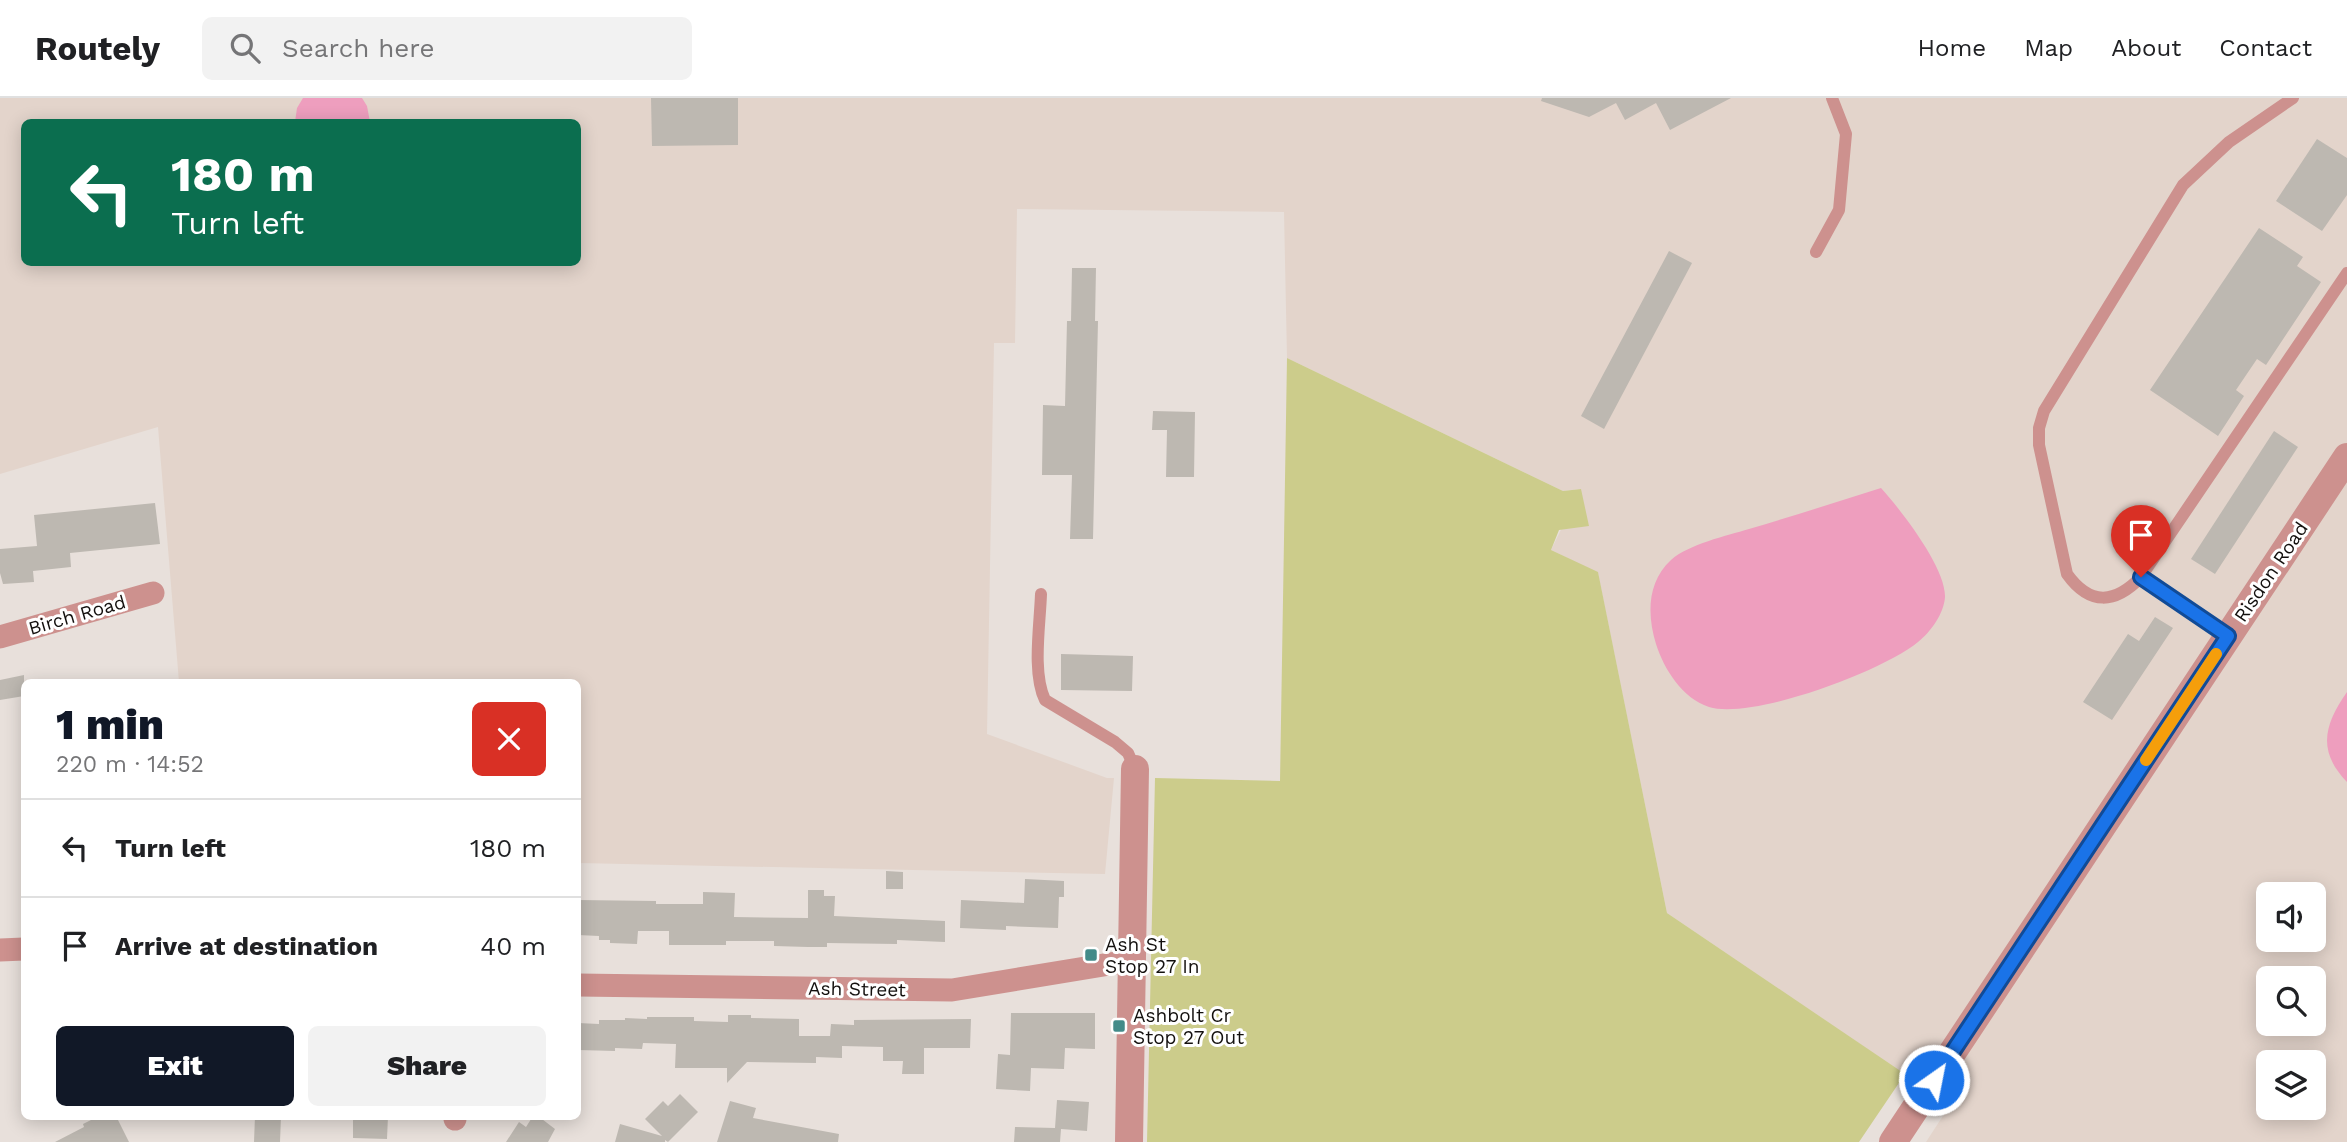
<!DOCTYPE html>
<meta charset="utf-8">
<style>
body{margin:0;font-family:"Work Sans",sans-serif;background:#f2f2f2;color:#202124;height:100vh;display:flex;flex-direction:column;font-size:26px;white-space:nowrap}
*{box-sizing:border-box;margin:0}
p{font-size:23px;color:#757577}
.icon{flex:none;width:38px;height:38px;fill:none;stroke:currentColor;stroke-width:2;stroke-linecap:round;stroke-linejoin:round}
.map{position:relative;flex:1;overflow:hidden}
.side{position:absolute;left:21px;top:581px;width:560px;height:441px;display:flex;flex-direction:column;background:#fff;border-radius:10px;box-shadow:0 4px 18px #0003}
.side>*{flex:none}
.banner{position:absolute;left:21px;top:21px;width:560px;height:147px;border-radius:10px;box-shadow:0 4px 18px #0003;background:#0b6e4f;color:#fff;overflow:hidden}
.fabs{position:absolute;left:2256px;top:784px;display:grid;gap:14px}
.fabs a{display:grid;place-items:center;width:70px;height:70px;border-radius:10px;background:#fff;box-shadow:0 4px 18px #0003;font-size:35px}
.pin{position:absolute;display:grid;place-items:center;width:60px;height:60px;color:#fff;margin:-72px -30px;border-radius:50% 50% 50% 0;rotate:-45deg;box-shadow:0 0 7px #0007}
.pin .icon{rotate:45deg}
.me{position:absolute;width:77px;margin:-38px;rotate:33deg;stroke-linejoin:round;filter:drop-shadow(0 0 5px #0008)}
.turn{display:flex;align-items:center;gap:24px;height:147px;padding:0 35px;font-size:32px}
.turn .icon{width:91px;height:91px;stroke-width:2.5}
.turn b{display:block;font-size:49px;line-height:60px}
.round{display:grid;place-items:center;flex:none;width:74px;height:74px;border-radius:10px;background:#f2f2f2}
.head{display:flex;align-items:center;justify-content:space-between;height:119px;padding:0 35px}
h1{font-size:42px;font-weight:800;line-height:52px;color:#111827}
.primary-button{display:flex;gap:14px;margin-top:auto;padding:14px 35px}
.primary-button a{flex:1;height:80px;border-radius:10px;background:#111827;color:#fff;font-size:28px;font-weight:800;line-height:80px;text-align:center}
.primary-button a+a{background:#f2f2f2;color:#202124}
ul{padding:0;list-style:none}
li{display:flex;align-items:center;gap:21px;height:98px;padding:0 35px;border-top:2px solid #e0e0e0}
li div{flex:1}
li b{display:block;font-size:26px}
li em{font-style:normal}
header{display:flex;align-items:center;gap:42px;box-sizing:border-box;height:98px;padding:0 35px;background:#fff;border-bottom:2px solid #e0e0e0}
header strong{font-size:33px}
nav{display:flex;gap:38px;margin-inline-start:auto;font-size:24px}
.search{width:490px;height:63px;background:#f2f2f2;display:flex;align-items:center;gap:18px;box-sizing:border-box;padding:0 24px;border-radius:10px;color:#757577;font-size:26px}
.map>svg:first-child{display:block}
.built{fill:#e3d4cb;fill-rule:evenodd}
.green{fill:#cccc8b}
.water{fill:#ee9ebe}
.building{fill:#bdb8b1}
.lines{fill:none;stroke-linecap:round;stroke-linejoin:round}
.service{stroke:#cd918e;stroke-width:12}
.minor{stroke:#cd918e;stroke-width:23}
.tertiary{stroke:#cd918e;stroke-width:28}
.route-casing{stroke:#114b97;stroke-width:18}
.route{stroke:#1a73e8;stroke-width:12}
.slow{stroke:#f59e0b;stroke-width:12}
.poi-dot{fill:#438b89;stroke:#fff;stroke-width:2.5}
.labels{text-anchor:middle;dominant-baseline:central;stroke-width:6;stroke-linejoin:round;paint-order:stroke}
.street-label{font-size:19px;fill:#13100e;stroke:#fff}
.poi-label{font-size:19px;fill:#13100e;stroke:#fff;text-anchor:start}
</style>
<header>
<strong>Routely</strong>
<div class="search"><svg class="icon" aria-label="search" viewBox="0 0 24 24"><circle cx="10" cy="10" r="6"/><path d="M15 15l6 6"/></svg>Search here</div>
<nav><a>Home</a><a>Map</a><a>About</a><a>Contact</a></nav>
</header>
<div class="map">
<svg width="2347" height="1044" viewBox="0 0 2347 1044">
<rect width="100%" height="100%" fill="#e8e0db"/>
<path class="built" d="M0,0H2347V1044H1926L1950,1007L1667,815L1598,475L1551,452L1581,391L1563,393L1287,260L1284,114L1017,111L1015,245H994L987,636L1107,680H1114L1105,776L578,765V584H179L158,329L0,376ZM24,24H578V164H24ZM2268,796H2314V842H2268ZM2268,880H2314V926H2268ZM2268,964H2314V1010H2268Z"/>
<polygon class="green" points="1287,260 1563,393 1581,391 1589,428 1559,432 1551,452 1598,474 1667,815 1905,976 1859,1044 1147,1044 1155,680 1280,683"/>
<g class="water">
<polygon points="303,0 362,0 367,8 370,24 295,24 297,10"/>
<path d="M1881,390C1901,412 1946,470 1945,499C1944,515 1931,534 1918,544C1883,573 1753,622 1709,609C1682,600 1664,571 1656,546C1647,517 1647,484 1671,462C1689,446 1726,438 1749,431C1793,418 1837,404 1881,390Z"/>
<path d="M2347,594V684C2317,653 2324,627 2347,594Z"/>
</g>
<g class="building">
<polygon points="651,0 738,0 738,47 652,48"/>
<polygon points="1542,0 1731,0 1670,32 1656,5 1625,22 1616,5 1589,19 1541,3"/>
<polygon points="2317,41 2347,60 2347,97 2322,133 2276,103"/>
<polygon points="2259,130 2303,159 2297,168 2321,184 2266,267 2257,261 2236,292 2244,298 2218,338 2150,292"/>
<polygon points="1669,153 1692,165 1604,331 1581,318"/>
<polygon points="1072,170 1096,170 1095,223 1098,223 1093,441 1070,441 1072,377 1042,377 1043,307 1065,308 1067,223 1071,223"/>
<polygon points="1153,313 1195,314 1194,379 1166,379 1167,332 1152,332"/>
<polygon points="2274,333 2298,349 2215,476 2191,461"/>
<polygon points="155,405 160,446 70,455 71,469 33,473 34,484 3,486 0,475 0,451 37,448 34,417"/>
<polygon points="2155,519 2173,530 2112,622 2083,604 2128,536 2139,543"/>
<polygon points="1061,556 1133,558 1132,593 1061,592"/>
<polygon points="24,577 24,598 0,602 0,582"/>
<polygon points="886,773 903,774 903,791 886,791"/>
<polygon points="1025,781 1064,783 1064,799 1059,799 1058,830 1006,828 1006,832 960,830 961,802 1024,805"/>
<polygon points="808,792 824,792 824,798 835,798 834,818 945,823 945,844 897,842 897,846 827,845 827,849 808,849 774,848 774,843 726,843 726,847 669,847 669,833 638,833 637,846 610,845 610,842 599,842 599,838 578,837 578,802 656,803 656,806 703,806 703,794 735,795 734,819 808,820"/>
<polygon points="1011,915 1095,915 1095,951 1065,950 1064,971 1031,970 1030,993 996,991 998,956 1010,957"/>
<polygon points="728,917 751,917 751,920 799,921 799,938 830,938 831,926 854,927 854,922 971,921 970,950 924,950 924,976 902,976 903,963 883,963 883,949 842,948 842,960 816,959 816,965 747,964 727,985 727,970 675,970 676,946 643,945 642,951 615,950 615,953 578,952 578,925 599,926 599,922 625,922 625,920 647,921 647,919 694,919 694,923 728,924"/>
<polygon points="680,996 698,1014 668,1044 665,1042 665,1044 615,1044 620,1026 662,1038 645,1021 663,1003 668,1008"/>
<polygon points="1057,1002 1089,1004 1087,1033 1061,1031 1060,1044 1014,1044 1015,1029 1055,1030"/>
<polygon points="730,1003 756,1010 753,1020 839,1036 838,1044 717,1044"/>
<polygon points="99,1018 116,1018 129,1044 55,1044 84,1029 83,1026"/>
<polygon points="255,1018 281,1018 280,1044 254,1044"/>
<polygon points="353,1018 388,1018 387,1041 353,1040"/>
<polygon points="533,1018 538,1018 555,1031 548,1044 506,1044 519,1024 526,1029"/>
</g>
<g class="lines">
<g class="service">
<path d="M2293,0L2229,44L2183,87L2044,313L2039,330V347L2067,476C2090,508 2115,506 2141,479L2347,175"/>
<polyline points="1816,154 1839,112 1846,36 1832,0"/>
<polyline points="2141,479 2228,538"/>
<path d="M1041,496C1040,527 1032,575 1045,602L1115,644L1128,655L1135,671"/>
</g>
<g class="minor">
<polyline points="0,539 153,495"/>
<polyline points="0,852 24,851"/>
<polyline points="578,887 952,892 1134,862"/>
<polyline points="455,1018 455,1021"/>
</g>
<g class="tertiary">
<polyline points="1129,1044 1135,671"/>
<polyline points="1893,1044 2347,359"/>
</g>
</g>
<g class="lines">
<g class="route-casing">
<polyline id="route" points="1934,982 2228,538 2141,479"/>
</g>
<use href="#route" class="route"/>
<polyline class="slow" points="2146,662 2216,556"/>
</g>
<g class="poi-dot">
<rect x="1084" y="850" width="14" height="14" rx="3.5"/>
<rect x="1112" y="921" width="14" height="14" rx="3.5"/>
</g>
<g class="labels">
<g class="street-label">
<text transform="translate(2271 474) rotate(-56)">Risdon Road</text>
<text transform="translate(77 517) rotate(-16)">Birch Road</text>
<text transform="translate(857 891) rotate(1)">Ash Street</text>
</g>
<g class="poi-label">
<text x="1105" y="846">Ash St<tspan x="1105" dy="22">Stop 27 In</tspan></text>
<text x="1133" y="917">Ashbolt Cr<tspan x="1133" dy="22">Stop 27 Out</tspan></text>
</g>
</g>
</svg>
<div class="fabs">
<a><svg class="icon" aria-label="sound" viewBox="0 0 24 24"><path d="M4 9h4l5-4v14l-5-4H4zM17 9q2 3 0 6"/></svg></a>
<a><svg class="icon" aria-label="search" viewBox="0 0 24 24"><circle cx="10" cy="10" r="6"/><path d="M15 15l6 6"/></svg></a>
<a><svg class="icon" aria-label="layers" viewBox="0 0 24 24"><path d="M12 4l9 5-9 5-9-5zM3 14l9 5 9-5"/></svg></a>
</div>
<div class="pin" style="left:2141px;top:479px;background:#d93025"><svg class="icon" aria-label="arrive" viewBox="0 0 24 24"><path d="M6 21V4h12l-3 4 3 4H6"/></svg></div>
<svg class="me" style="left:1934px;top:982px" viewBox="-20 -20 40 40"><circle r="17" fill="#1a73e8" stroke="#fff" stroke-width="3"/><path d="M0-11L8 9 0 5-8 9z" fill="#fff"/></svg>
<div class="banner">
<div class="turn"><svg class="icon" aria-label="left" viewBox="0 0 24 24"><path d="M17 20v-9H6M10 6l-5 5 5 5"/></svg><div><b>180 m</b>Turn left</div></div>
</div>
<section class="side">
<div class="head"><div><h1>1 min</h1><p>220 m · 14:52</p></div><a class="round" style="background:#d93025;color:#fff"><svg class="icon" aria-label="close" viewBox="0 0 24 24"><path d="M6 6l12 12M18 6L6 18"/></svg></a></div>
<ul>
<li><svg class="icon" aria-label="left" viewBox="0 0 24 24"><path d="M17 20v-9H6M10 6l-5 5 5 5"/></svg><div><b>Turn left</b></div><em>180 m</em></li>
<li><svg class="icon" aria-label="arrive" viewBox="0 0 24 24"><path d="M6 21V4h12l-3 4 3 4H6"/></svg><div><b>Arrive at destination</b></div><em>40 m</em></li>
</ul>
<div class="primary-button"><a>Exit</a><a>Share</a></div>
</section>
</div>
